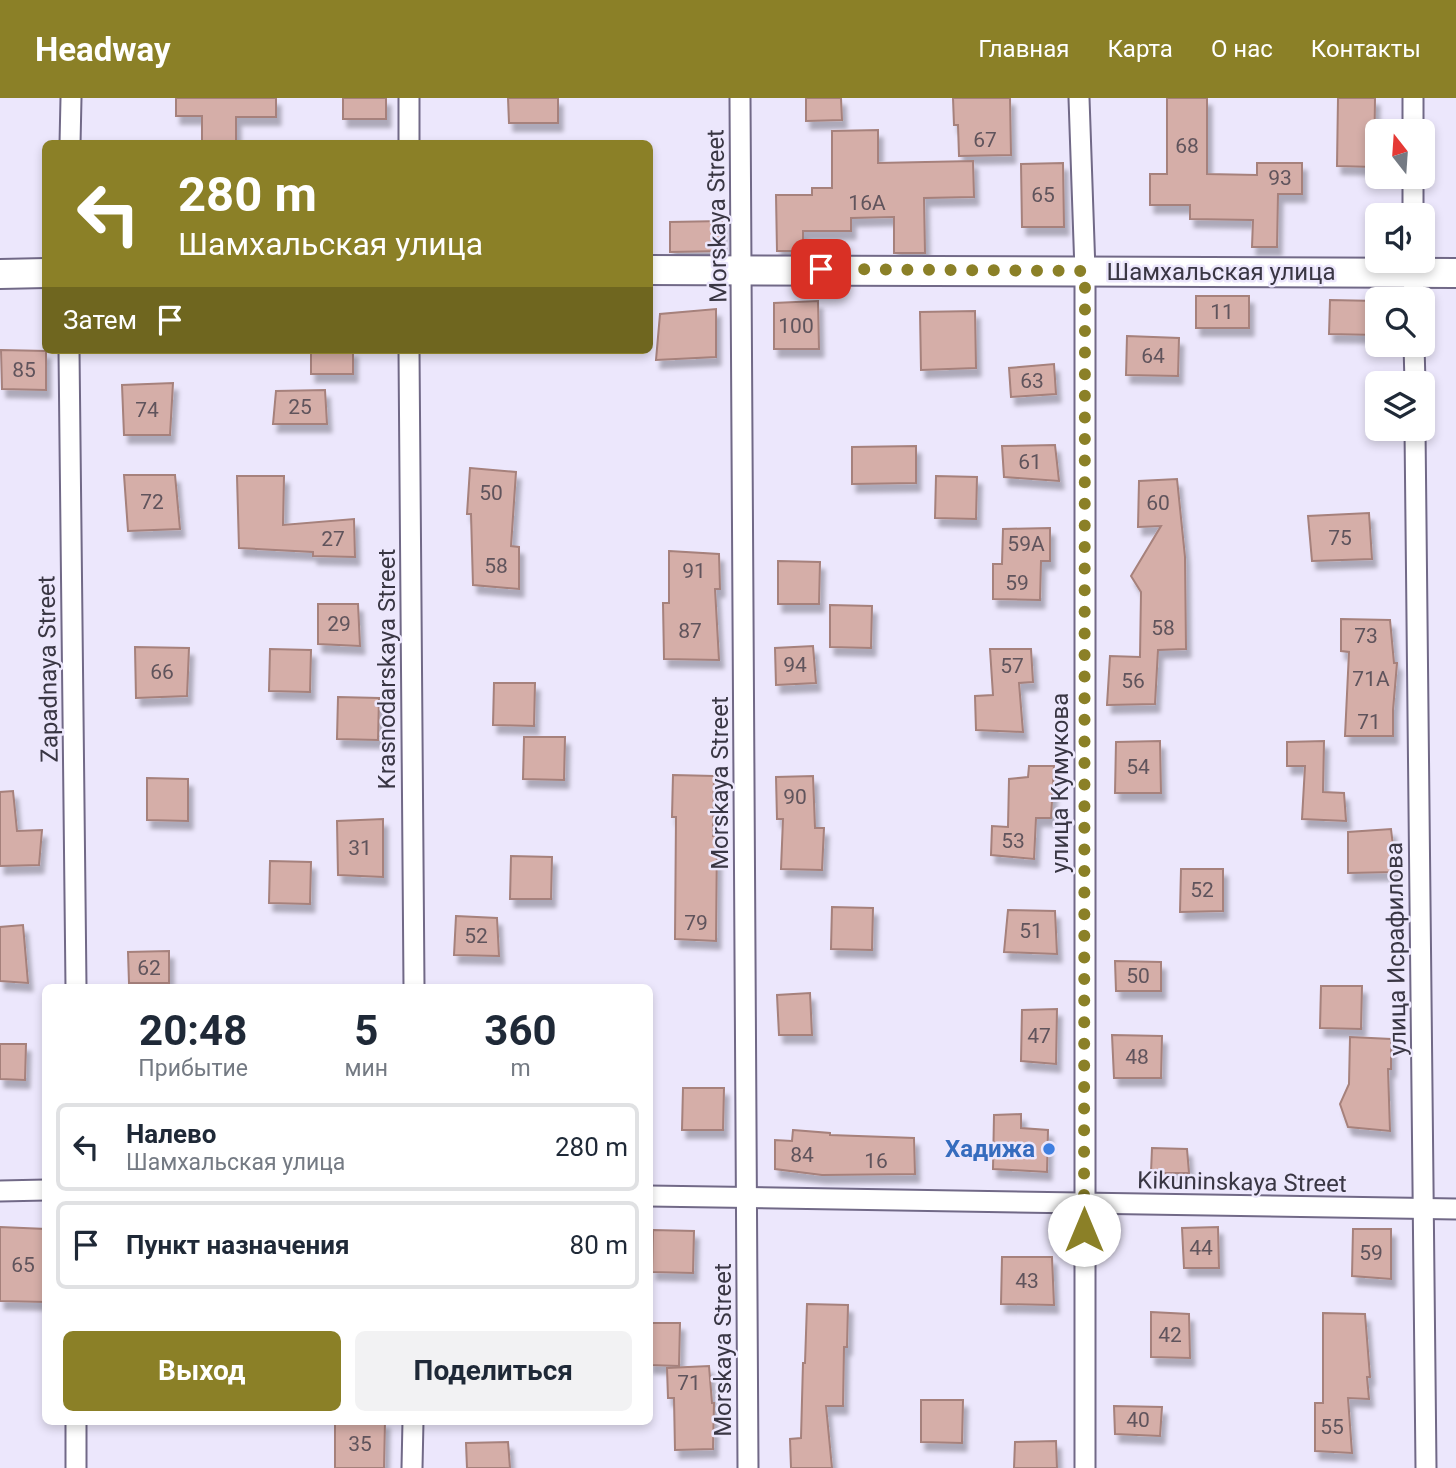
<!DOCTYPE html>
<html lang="ru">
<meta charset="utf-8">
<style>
body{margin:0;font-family:Roboto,sans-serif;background:#f2f2f3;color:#1f2937;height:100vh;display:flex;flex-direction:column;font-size:26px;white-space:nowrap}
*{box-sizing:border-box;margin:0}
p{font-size:23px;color:#747a83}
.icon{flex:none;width:38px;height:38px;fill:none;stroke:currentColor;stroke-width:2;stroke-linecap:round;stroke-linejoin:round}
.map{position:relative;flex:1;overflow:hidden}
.side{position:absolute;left:42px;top:886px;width:611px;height:441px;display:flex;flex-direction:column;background:#fff;border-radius:10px;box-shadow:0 4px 10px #0003}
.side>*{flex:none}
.top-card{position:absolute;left:42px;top:42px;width:611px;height:214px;border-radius:10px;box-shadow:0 4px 10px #0003;background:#8b8027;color:#fff;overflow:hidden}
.needle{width:46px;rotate:343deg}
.buttons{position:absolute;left:1365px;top:21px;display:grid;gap:14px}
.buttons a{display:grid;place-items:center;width:70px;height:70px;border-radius:10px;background:#fff;box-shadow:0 4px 10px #0003;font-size:35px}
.pin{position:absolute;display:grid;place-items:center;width:60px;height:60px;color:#fff;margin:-30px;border-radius:14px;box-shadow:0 4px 10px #0006}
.me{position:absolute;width:77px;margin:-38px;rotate:0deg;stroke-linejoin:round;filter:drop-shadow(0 0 5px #0008)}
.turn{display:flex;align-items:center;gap:24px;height:147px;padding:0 21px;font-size:32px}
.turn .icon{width:91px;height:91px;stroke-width:2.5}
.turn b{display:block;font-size:49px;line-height:60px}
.then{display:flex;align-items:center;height:66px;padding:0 21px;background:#0003;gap:14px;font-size:26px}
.eta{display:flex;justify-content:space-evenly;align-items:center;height:119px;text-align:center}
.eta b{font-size:42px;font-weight:700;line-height:49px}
.action{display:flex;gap:14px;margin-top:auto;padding:14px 21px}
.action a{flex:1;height:80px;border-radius:10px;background:#8b8027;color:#fff;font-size:28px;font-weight:700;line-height:80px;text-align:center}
.action a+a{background:#f2f2f3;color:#1f2937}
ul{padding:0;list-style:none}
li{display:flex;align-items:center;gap:21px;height:88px;margin:0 14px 10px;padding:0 7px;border:4px solid #e0e1e3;border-radius:10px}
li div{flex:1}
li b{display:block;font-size:26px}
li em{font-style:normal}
header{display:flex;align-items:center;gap:42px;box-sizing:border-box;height:98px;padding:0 35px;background:#8b8027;color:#fff}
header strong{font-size:33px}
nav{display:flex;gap:38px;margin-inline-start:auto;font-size:24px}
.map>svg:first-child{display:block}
.building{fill:#d5aea8;stroke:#a6817b;stroke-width:2;filter:url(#shadow)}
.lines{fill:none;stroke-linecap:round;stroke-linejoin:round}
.street-casing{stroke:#716987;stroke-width:23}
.secondary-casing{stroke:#716987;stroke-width:32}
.street{stroke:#fff;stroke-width:19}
.secondary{stroke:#fff;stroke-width:28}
.route{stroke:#8b8027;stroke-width:12;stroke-dasharray:0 21.6}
.shop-dot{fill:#3f7fe0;stroke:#ece7fc;stroke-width:2.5}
.labels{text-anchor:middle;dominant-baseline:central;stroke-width:5;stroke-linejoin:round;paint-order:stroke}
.number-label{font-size:21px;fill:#60545c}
.street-label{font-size:24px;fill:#393643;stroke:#ece7fc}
.shop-label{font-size:24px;font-weight:bold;fill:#366cbe;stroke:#ece7fc;text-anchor:end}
</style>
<header>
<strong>Headway</strong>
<nav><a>Главная</a><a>Карта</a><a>О нас</a><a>Контакты</a></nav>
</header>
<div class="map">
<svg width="1456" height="1370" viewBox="0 0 1456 1370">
<defs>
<filter id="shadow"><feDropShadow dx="4.5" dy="8" stdDeviation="2" flood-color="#0004"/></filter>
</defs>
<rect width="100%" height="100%" fill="#ece7fc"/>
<g class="building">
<polygon points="176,0 276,0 276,19 236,19 236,46 202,46 202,18 176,18"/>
<rect x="343" y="0" width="43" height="21"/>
<polygon points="508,0 558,0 558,25 509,25"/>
<polygon points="806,0 841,0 842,22 806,23"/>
<polygon points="953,0 1010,0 1011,57 959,58 958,27 954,27"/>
<polygon points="1167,0 1207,0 1207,76 1257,77 1257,65 1302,65 1302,96 1278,96 1277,149 1252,149 1253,122 1190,121 1190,107 1150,107 1150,76 1167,76"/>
<polygon points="1338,0 1375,0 1374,69 1337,68"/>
<polygon points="878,32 878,65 973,63 974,99 924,100 925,155 894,155 894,119 851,120 851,133 803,133 803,153 777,153 776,97 812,97 812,90 832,90 832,33"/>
<polygon points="1063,65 1064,129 1022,129 1021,66"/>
<polygon points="722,123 722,153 670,154 670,124"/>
<rect x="1196" y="198" width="53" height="32"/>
<polygon points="1330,202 1377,203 1377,237 1329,236"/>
<polygon points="818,203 819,251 774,251 774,205"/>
<polygon points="716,211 716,259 656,262 660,216"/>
<polygon points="975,213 976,270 921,272 920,214"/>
<polygon points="1127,238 1179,240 1178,278 1126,277"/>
<polygon points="1,252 46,253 46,292 2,291"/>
<rect x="311" y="252" width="42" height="24"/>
<polygon points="1054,266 1056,296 1011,299 1009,270"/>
<polygon points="173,285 170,337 124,337 122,287"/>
<polygon points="325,292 327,326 273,326 276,293"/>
<polygon points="1055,347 1059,383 1004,379 1002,348"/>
<polygon points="916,348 916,385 852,386 852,349"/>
<polygon points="470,370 516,374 511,448 519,449 519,491 473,487 471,416 467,416"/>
<polygon points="124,377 175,377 180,431 128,433"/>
<polygon points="237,378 284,378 283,427 354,421 355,459 313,458 313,454 239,450"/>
<polygon points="936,378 977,379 976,421 935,420"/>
<polygon points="1177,381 1185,459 1186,551 1158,552 1155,606 1107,607 1110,558 1140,559 1141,494 1131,478 1161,428 1138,429 1139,383"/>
<polygon points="1369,415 1372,461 1312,463 1308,418"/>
<polygon points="1050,430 1050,463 1041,463 1040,502 993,501 993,466 1002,466 1003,431"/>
<polygon points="669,453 719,456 720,491 715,491 719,562 664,561 663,505 669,505"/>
<polygon points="778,463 820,464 819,506 778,506"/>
<polygon points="318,506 358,506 360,548 318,546"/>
<polygon points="830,507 872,508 871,550 830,549"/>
<polygon points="1341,521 1390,522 1394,565 1397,565 1393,612 1393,638 1345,638 1349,554 1341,553"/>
<polygon points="813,548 816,585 776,587 775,550"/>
<polygon points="135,549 189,550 187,598 136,600"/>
<polygon points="270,551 311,552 310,594 269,593"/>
<polygon points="990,551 1031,551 1033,584 1019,585 1023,634 976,632 975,598 993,597"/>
<polygon points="494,585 535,585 534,628 493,627"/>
<polygon points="338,599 379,600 378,642 337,641"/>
<polygon points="524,639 565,639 564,682 523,681"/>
<polygon points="1160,643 1161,695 1115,695 1116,644"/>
<polygon points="1324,643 1323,694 1344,695 1346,723 1302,721 1305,668 1287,668 1287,644"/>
<polygon points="1029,668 1054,668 1051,720 1036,720 1034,761 991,757 992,728 1008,729 1009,681 1028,679"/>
<polygon points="673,677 714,678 713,738 717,738 716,843 675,841 676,719 672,719"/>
<polygon points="813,678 815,730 824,730 822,772 781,771 783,721 777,721 776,679"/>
<polygon points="147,680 188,681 188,723 147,722"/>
<polygon points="13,693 17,733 42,732 39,767 0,768 0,694"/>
<polygon points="383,721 383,779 338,777 337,723"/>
<polygon points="1391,731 1396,774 1348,775 1348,734"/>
<polygon points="511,758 552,759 551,801 510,801"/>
<polygon points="270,763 311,764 310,806 269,805"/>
<polygon points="1181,771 1223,771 1223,813 1180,814"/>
<polygon points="832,809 873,810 872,852 831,851"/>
<polygon points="1008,812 1055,813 1057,856 1004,854"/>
<polygon points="456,818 497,820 499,858 454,857"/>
<polygon points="23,827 28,885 0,883 0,829"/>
<polygon points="169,853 169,885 129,885 128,854"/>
<polygon points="1115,863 1161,864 1161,893 1116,893"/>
<polygon points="1321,888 1362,888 1361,931 1320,930"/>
<polygon points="810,895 812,937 779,937 777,897"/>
<polygon points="1057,911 1056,966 1021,963 1022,912"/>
<polygon points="1112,937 1162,938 1161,980 1114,980"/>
<polygon points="1350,939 1391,941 1391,971 1388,971 1390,1033 1348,1029 1340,1006 1349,986"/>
<polygon points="0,946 26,946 25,982 0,981"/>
<polygon points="683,990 724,990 723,1032 682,1032"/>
<polygon points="1021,1016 1021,1030 1048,1032 1047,1074 993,1071 994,1017"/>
<polygon points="793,1032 830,1035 830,1037 914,1040 915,1076 822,1077 775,1071 775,1042 792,1043"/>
<polygon points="1152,1050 1187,1051 1189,1075 1151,1075"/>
<polygon points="0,1129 46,1131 46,1204 0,1203"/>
<polygon points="1218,1129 1219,1170 1184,1170 1182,1130"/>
<polygon points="1353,1131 1391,1131 1391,1181 1352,1178"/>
<polygon points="653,1132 694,1133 693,1175 652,1174"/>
<polygon points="1002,1159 1052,1159 1054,1207 1001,1206"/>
<polygon points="807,1206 848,1207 847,1249 844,1249 843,1308 826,1308 832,1370 791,1370 790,1341 801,1340 803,1265 805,1265"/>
<polygon points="1151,1214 1189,1216 1190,1260 1151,1259"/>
<polygon points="1323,1215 1365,1216 1370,1279 1367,1279 1369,1301 1348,1300 1352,1355 1315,1353 1315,1305 1323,1305"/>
<polygon points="649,1225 680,1225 679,1268 649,1267"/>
<polygon points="709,1268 712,1305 714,1305 713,1351 675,1352 674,1300 668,1300 667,1270"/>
<polygon points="921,1302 963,1302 962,1345 921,1344"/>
<polygon points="1114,1308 1162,1309 1160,1338 1115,1336"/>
<polygon points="335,1323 385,1323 384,1370 335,1370"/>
<polygon points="1056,1343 1057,1370 1014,1370 1015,1344"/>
<polygon points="508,1344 510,1370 467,1370 466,1345"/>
</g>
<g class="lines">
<g class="street-casing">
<g id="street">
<polyline points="740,0 748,1370"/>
<polyline points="1079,0 1085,173 1085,1370"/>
<polyline points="1413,0 1413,33"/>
<polyline points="70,46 71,0"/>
<polyline points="409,46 409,0"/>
<polyline points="1413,79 1413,117"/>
<polyline points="1413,164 1414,201"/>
<polyline points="1414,247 1415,285"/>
<polyline points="69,252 76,889"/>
<polyline points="409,252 414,889"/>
<polyline points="1415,331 1426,1370"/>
<polyline points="0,1093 46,1092"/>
<polyline points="649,1098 1456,1111"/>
<polyline points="76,1370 76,1323"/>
<polyline points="412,1370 413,1323"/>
</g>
</g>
<g class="secondary-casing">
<g id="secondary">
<polyline points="649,172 1456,175"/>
<polyline points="0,176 46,175"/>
</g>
</g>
<use href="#street" class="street"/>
<use href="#secondary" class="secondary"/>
</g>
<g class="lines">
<polyline class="route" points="821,171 1085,173 1084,1132"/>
</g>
<circle class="shop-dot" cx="1049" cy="1051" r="7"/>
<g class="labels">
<g class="number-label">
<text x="985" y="42">67</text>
<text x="1187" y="48">68</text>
<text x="1280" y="80">93</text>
<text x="1043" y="97">65</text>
<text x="867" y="105">16А</text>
<text x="1222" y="214">11</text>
<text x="796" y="228">100</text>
<text x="1153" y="258">64</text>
<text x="24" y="272">85</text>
<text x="1032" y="283">63</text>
<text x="300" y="309">25</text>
<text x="147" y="312">74</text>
<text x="1030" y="364">61</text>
<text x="491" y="395">50</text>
<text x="152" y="404">72</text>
<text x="1158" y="405">60</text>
<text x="1340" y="440">75</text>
<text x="333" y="441">27</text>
<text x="1026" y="446">59А</text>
<text x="496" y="468">58</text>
<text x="694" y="473">91</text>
<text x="1017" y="485">59</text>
<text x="339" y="526">29</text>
<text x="1163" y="530">58</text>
<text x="690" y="533">87</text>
<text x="1366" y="538">73</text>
<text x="795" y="567">94</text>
<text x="1012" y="568">57</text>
<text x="162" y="574">66</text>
<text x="1371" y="581">71А</text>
<text x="1133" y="583">56</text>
<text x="1369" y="624">71</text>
<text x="1138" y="669">54</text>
<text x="795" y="699">90</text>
<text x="1013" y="743">53</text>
<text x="360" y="750">31</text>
<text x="1202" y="792">52</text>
<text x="696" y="825">79</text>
<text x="1031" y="833">51</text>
<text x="476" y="838">52</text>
<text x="149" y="870">62</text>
<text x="1138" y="878">50</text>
<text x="1039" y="938">47</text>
<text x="1137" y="959">48</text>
<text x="802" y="1057">84</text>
<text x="876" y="1063">16</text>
<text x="1201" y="1150">44</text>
<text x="1371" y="1155">59</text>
<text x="23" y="1167">65</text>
<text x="1027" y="1183">43</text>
<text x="1170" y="1237">42</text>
<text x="689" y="1285">71</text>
<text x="1138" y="1322">40</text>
<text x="1332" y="1329">55</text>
<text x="360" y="1346">35</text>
</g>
<g class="street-label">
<text transform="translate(717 118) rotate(-91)">Morskaya Street</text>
<text x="1221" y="174">Шамхальская улица</text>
<text transform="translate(48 571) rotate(-91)">Zapadnaya Street</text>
<text transform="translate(387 571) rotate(-90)">Krasnodarskaya Street</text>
<text transform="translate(720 685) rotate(-90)">Morskaya Street</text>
<text transform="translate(1060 685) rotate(-90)">улица Кумукова</text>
<text transform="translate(1396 851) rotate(-91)">улица Исрафилова</text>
<text transform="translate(1242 1084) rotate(1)">Kikuninskaya Street</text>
<text transform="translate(723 1252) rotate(-90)">Morskaya Street</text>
</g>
<g class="shop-label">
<text x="1035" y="1051">Хадижа</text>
</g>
</g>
</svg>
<div class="buttons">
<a><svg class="needle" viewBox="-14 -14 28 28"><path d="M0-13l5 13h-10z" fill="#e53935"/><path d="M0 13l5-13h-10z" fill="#747a83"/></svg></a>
<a><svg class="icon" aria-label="sound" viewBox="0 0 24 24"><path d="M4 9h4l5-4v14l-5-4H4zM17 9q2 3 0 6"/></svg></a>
<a><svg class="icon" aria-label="search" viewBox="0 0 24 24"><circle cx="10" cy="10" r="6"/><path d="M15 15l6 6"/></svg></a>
<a><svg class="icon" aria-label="layers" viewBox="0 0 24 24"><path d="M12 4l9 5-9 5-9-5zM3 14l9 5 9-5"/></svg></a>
</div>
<div class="pin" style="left:821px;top:171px;background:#d93025"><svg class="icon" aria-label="arrive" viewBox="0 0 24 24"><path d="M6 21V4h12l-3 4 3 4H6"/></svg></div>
<svg class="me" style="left:1084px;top:1132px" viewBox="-20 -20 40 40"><circle r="19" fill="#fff"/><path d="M0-13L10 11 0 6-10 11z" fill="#8b8027"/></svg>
<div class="top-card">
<div class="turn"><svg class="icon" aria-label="left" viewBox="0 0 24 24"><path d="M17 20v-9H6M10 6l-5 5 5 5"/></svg><div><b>280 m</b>Шамхальская улица</div></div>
<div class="then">Затем<svg class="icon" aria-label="arrive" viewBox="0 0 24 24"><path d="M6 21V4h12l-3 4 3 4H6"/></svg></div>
</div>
<section class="side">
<div class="eta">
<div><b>20:48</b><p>Прибытие</p></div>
<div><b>5</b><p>мин</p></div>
<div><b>360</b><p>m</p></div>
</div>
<ul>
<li><svg class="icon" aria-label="left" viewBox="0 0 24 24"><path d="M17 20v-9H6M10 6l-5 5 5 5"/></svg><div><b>Налево</b><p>Шамхальская улица</p></div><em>280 m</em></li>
<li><svg class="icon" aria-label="arrive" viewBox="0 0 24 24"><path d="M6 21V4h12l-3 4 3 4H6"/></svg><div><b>Пункт назначения</b></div><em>80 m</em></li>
</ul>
<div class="action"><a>Выход</a><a>Поделиться</a></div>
</section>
</div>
